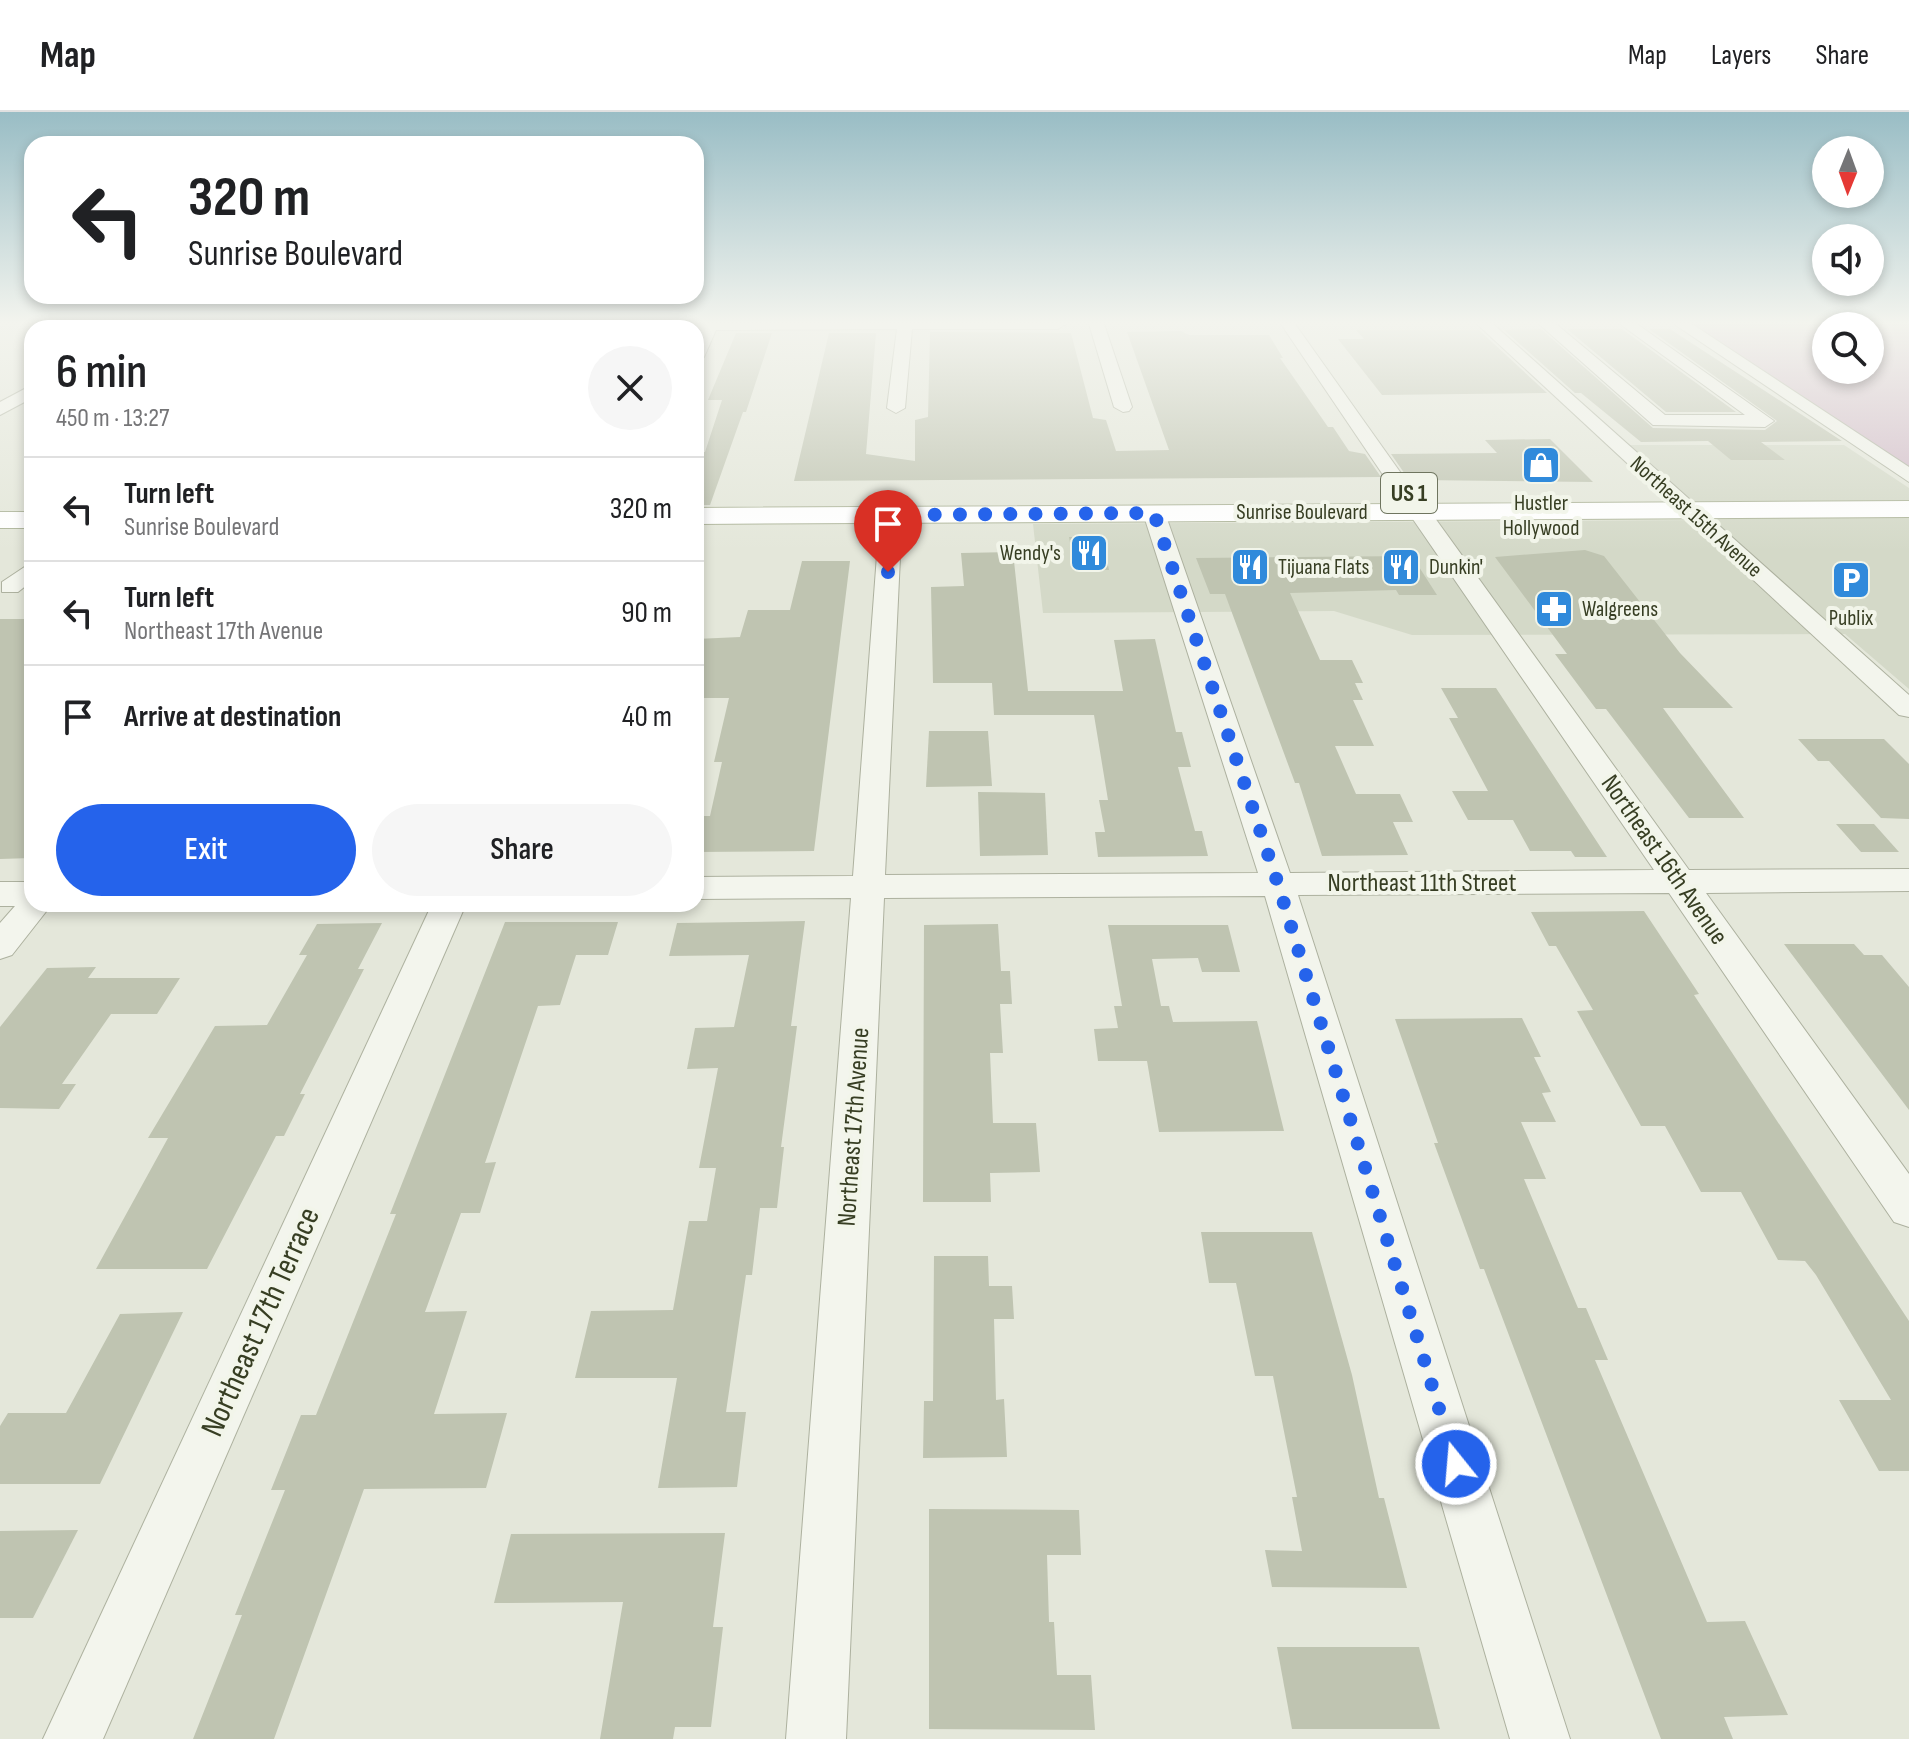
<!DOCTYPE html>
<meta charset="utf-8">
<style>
body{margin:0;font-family:"Sofia Sans Condensed",sans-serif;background:#f6f6f6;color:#202124;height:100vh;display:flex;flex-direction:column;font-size:30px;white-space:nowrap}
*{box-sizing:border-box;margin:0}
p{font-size:26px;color:#757577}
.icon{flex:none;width:44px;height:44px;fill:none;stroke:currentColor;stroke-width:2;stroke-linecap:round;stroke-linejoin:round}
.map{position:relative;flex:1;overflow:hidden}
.drawer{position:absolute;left:24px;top:208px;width:680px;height:592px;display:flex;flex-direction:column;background:#fff;border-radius:24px;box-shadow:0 4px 12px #0003}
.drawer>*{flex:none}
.top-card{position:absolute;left:24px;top:24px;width:680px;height:168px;border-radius:24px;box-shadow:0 4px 12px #0003;background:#fff;color:#202124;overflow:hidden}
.needle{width:52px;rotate:181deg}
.controls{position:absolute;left:1812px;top:24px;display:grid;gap:16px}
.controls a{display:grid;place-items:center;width:72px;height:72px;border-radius:50%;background:#fff;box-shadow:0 4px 12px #0003;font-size:40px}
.pin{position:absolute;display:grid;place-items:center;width:68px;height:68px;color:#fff;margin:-82px -34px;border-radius:50% 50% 50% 0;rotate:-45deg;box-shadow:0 0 8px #0007}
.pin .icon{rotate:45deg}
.me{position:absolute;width:88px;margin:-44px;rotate:343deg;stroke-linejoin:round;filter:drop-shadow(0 0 6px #0008)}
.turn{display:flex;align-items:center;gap:28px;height:168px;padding:0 32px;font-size:36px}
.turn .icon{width:104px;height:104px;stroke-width:2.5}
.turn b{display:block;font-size:56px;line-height:68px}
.round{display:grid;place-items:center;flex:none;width:84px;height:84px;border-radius:42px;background:#f6f6f6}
.headline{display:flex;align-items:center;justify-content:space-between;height:136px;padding:0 32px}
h1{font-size:48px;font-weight:600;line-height:60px}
.button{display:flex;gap:16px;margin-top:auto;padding:16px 32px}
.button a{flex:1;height:92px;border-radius:48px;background:#2563eb;color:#fff;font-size:32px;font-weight:600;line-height:92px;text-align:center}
.button a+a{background:#f6f6f6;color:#202124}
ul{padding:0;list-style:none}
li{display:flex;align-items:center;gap:24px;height:104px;padding:0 32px;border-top:2px solid #e0e0e0}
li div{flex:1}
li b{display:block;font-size:30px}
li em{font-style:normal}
header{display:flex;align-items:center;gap:48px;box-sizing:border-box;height:112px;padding:0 40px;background:#fff;border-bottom:2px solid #e0e0e0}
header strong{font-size:38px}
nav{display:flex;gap:44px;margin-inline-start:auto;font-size:28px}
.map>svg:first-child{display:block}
.built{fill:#d4d9c8}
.green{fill:#d2bbc9;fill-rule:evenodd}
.building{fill:#bfc4b1}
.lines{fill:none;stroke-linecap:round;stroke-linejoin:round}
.minor-casing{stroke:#adb19f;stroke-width:2}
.major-casing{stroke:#adb499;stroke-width:2}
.minor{fill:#f3f5ed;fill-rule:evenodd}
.major{fill:#fff;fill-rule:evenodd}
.route{stroke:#2563eb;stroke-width:14;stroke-dasharray:0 25.2}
.labels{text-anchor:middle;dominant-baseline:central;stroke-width:8;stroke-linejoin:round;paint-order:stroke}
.far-poi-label{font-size:22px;fill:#373e23;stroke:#f2f5ea;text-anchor:start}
.far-street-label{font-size:22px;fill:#373e23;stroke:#f2f5ea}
.shield{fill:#f2f5ea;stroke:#6f755f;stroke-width:2}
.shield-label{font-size:24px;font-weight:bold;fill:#373e23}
.street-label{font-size:26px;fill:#373e23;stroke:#f2f5ea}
.near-street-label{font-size:32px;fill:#373e23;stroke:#f2f5ea}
</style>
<header>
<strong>Map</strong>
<nav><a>Map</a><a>Layers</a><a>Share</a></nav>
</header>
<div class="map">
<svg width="1909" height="1627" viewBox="0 0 1909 1627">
<rect width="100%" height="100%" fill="#e4e7da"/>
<polygon class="built" points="1627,333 1844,333 1909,376 1909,577 1845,522 1412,523 1334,499 1043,501 1033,412 1715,408"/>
<path class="green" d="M1691,212H1909V356ZM1826,214H1870V258H1826Z"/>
<g class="building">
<polygon points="1541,217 1653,316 1765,318 1777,309 1649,217 1670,217 1842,329 1761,330 1785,348 1731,348 1708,329 1641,330 1581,281 1575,281 1504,218"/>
<polygon points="1567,217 1622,217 1736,300 1666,300"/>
<polygon points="1356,218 1479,218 1547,281 1382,283 1338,227 1364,227"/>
<polygon points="1181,219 1189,223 1269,223 1283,246 1280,246 1328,315 1333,315 1349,339 1365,342 1381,365 794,369 829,221 876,221 866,342 915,349 915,308 928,305 930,220 1071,221 1093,306 1106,308 1116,339 1169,338 1127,220"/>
<polygon points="736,221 772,221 746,300 743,300 710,393 696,393 696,340 705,340 722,288 708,288"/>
<polygon points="1550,327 1593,370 1419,368 1407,365 1391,342 1497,341 1485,328"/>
<polygon points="1069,425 1102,425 1109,458 1075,458"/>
<polygon points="1585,438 1604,444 1680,541 1733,596 1663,596 1744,706 1689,706 1606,597 1596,597 1555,542 1567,542 1495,445"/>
<polygon points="1013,440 1028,579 1123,579 1114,528 1155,527 1176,620 1182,620 1191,655 1178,655 1195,719 1202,719 1208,744 1098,745 1095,720 1105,720 1099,688 1108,688 1094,603 994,603 992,571 933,571 931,475 964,474 961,441"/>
<polygon points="1412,444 1437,483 1399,483 1396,478 1290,481 1320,548 1352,548 1363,571 1355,571 1363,588 1353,588 1374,634 1335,634 1356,682 1400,682 1413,710 1393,710 1408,743 1322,744 1299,671 1295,671 1225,482 1210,482 1196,446"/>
<polygon points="802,449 850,449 814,739 696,740 702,704 710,704 722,650 714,650 729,586 696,586 696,527 740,525 748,498 790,498"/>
<polygon points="0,507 32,507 32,746 0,747"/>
<polygon points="1441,576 1496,576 1607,745 1575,745 1571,739 1530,739 1513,708 1468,708 1452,679 1488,679 1449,606 1458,606"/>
<polygon points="929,619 988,619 992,674 926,675"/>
<polygon points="1798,627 1884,627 1909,652 1909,707 1881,706 1829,649 1818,649"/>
<polygon points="978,680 1045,681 1048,743 980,744"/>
<polygon points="1836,712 1874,712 1899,740 1861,740"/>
<polygon points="1644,799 1699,882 1694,883 1909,1209 1909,1359 1879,1359 1839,1288 1891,1288 1816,1163 1805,1149 1778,1148 1741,1080 1701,1080 1665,1014 1641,1014 1577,899 1593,898 1556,834 1549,834 1531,800"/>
<polygon points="805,809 791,914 797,914 781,1035 784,1035 777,1096 760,1096 752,1163 746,1163 726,1300 746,1300 737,1375 658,1376 677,1266 575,1266 591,1199 673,1198 689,1109 707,1109 716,1056 699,1056 718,956 687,957 695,916 734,915 749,843 669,844 677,811"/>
<polygon points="505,810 618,810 608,843 576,843 560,893 538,894 485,1051 496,1050 480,1101 461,1101 425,1200 467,1199 434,1302 507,1301 486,1376 364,1377 274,1627 193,1627 242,1503 235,1503 285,1378 271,1378 301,1303 316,1303 396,1102 390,1102"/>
<polygon points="382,811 358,857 364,857 300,982 305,982 284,1024 276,1024 207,1157 96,1157 168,1026 148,1026 215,914 267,913 307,843 299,843 317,812"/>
<polygon points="998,812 1001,859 1010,859 1012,892 1000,892 1003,941 990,941 993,1011 1036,1011 1040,1060 990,1061 991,1090 923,1090 924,813"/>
<polygon points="1108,813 1228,813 1240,860 1202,860 1198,846 1152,847 1161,894 1169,894 1173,910 1257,909 1284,1019 1159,1020 1147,949 1098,949 1094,917 1118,916 1114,894 1122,894"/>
<polygon points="1784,832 1854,832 1864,843 1882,843 1909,875 1909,998"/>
<polygon points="96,855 88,866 180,866 157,902 111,902 62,972 76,972 59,997 0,996 0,915 47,856"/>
<polygon points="1522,906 1541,945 1534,945 1551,980 1542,981 1556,1010 1521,1010 1546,1067 1524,1067 1578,1196 1586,1196 1608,1248 1595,1248 1707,1510 1745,1509 1788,1603 1724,1605 1733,1627 1661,1627 1484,1157 1480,1157 1434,1031 1438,1031 1395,907"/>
<polygon points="1201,1120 1312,1120 1352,1263 1379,1386 1384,1386 1407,1476 1272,1475 1265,1438 1302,1439 1292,1385 1297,1385 1273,1264 1255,1264 1236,1171 1209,1171"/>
<polygon points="934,1144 988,1144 989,1174 1012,1174 1014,1207 994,1207 996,1288 1004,1287 1007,1345 923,1346 924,1289 933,1289"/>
<polygon points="183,1200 100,1372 0,1372 0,1314 8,1301 66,1301 120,1202"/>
<polygon points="929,1397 1079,1398 1081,1443 1047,1443 1049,1510 1054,1510 1057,1563 1091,1563 1095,1618 929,1617"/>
<polygon points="78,1418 33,1506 0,1506 0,1419"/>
<polygon points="725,1421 713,1515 723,1515 711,1615 675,1615 673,1627 600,1627 623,1490 494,1491 511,1422"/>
<polygon points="1277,1535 1419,1535 1440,1617 1292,1617"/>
</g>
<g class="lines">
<g class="minor-casing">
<g id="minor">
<polygon points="1066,212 1058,217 912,217 905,296 896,301 887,296 897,217 716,218 704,245 696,250 696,227 700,218 696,216 147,216 154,212"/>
<polygon points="1089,212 1104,212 1132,295 1129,299 1123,300 1114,295"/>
<polygon points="1281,212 1295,212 1415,381 1412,385 1398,385"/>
<polygon points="1477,212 1493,212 1909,583 1909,605 1899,603"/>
<polygon points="1539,212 1556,212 1665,303 1745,303 1620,212 1637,212 1774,309 1765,315 1653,313"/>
<polygon points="1674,212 1692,212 1909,355 1909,370"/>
<polygon points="32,273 32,286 0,303 0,290"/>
<polygon points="1419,394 1427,395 1689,758 1909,757 1909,779 1706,781 1909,1062 1909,1115 1894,1110 1669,781 1298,783 1570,1627 1510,1627 1265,784 884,786 846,1627 786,1627 851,786 696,787 696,765 853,764 880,403 891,397 902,403 885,763 1258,761 1143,401 1154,395 1165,401 1290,761 1654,758 1408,400"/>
<polygon points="32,450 32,469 18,480 2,480 2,470"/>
<polygon points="0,770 32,770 32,792 52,792 12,843 0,847 0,811 15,794 0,794"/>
<polygon points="432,792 466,792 103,1627 43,1627"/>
</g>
</g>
<g class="major-casing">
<g id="major">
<polygon points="1909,389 1909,405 696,412 696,396"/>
<rect x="0" y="400" width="32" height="16"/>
</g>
</g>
<use href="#minor" class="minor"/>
<use href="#major" class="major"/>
</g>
<linearGradient id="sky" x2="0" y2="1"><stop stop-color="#99bdc5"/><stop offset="0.48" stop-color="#f3f4ee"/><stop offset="1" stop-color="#f3f4ee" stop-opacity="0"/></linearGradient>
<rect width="1909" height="439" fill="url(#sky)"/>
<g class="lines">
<polyline class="route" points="888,460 891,403 1154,401 1278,772 1456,1352"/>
</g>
<defs>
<g id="shop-square" transform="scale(2)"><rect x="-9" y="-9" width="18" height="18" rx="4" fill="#308adb" stroke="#f2f5ea"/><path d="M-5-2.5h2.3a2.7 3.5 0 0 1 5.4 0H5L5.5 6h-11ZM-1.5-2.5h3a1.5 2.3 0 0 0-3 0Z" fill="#fff"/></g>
<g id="restaurant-square" transform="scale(2)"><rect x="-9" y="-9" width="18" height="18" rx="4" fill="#308adb" stroke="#f2f5ea"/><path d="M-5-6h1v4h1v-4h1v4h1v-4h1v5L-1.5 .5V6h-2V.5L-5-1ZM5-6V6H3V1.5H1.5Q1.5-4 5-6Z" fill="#fff"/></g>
<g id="parking-square" transform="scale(2)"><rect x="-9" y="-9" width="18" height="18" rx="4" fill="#308adb" stroke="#f2f5ea"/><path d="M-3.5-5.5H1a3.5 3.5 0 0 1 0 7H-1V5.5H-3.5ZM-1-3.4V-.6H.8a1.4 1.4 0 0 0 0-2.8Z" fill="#fff"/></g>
<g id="pharmacy-square" transform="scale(2)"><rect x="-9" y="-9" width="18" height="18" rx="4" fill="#308adb" stroke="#f2f5ea"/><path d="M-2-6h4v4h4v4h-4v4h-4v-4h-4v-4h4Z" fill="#fff"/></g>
</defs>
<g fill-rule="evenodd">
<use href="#shop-square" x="1541" y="353"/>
<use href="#restaurant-square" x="1089" y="441"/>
<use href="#restaurant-square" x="1250" y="455"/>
<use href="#restaurant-square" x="1401" y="455"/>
<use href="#parking-square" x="1851" y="468"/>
<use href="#pharmacy-square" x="1554" y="497"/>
</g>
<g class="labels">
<g class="far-poi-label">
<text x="1541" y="391" text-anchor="middle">Hustler<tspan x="1541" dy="25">Hollywood</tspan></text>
<text x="1061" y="441" text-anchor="end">Wendy's</text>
<text x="1278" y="455">Tijuana Flats</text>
<text x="1429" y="455">Dunkin'</text>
<text x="1582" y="497">Walgreens</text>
<text x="1851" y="506" text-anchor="middle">Publix</text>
</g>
<g class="far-street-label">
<text x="1302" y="400">Sunrise Boulevard</text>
<text transform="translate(1696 405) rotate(42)">Northeast 15th Avenue</text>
</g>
<rect class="shield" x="1381" y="361" width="56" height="40" rx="6"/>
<g class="shield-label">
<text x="1409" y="381">US 1</text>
</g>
<g class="street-label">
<text transform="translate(1664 748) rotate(55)">Northeast 16th Avenue</text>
<text x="1422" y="771">Northeast 11th Street</text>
<text transform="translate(854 1015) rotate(-86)">Northeast 17th Avenue</text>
</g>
<g class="near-street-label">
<text transform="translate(261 1210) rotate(-66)">Northeast 17th Terrace</text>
</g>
</g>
</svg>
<div class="controls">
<a><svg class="needle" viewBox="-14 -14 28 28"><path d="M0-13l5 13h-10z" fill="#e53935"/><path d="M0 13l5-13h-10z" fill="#757577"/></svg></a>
<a><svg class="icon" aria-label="sound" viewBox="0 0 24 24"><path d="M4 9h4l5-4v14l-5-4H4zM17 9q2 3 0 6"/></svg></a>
<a><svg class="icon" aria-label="search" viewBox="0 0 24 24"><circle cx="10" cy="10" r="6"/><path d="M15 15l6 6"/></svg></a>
</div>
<div class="pin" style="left:888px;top:460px;background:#d93025"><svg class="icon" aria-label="arrive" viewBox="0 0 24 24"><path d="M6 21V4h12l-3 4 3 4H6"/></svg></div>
<svg class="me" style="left:1456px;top:1352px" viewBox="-20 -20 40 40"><circle r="17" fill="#2563eb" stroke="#fff" stroke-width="3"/><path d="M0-11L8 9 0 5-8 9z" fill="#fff"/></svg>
<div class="top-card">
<div class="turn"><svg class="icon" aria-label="left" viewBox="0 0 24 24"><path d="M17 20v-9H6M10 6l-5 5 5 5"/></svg><div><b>320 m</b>Sunrise Boulevard</div></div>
</div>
<section class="drawer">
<div class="headline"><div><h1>6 min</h1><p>450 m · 13:27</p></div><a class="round"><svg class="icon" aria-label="close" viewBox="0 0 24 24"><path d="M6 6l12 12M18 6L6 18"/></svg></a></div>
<ul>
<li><svg class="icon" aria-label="left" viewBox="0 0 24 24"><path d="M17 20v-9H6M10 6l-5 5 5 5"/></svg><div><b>Turn left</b><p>Sunrise Boulevard</p></div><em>320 m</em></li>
<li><svg class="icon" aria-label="left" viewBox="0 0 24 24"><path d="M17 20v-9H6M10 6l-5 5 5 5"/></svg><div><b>Turn left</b><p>Northeast 17th Avenue</p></div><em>90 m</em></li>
<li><svg class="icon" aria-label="arrive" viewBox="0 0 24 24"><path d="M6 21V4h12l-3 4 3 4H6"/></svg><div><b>Arrive at destination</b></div><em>40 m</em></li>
</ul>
<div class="button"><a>Exit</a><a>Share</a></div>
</section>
</div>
